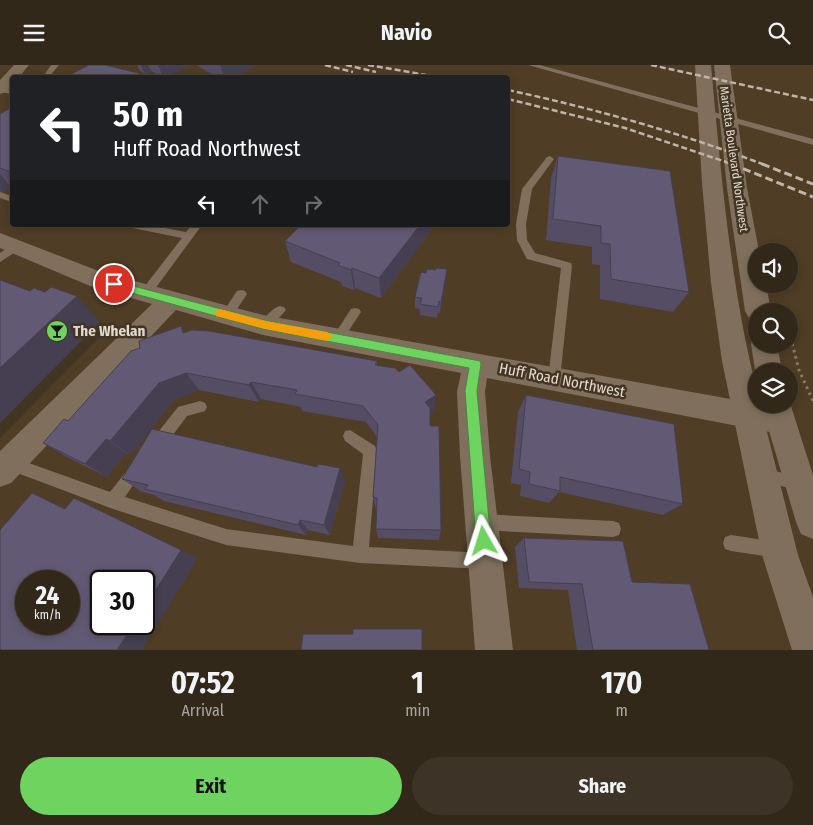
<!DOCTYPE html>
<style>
body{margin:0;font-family:"Fira Sans Condensed",sans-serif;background:#3d3427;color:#f1f3f6;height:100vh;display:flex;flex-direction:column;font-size:19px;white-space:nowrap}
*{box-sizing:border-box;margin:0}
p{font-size:16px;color:#a8a6a2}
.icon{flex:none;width:28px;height:28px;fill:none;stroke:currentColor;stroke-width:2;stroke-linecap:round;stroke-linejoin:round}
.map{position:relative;height:585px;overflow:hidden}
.side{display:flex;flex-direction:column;background:#32281a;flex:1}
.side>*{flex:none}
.guide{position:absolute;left:10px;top:10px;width:500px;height:152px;border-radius:5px;box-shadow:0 2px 8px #0003,0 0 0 1px #4d4439;background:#202124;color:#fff;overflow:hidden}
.controls{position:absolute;left:748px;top:178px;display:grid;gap:10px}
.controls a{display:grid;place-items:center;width:50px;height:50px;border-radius:50%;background:#32281a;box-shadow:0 2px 8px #0003,0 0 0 1px #4d4439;font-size:25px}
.speed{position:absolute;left:15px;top:505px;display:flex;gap:10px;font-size:25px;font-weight:700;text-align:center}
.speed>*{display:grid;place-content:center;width:65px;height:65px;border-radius:50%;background:#32281a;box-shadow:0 2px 8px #0003,0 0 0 1px #4d4439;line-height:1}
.speed small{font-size:12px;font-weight:400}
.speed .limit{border:2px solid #111;border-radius:8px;background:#fff;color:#111}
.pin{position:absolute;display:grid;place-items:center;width:42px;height:42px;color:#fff;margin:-21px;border:2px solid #fff;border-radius:50%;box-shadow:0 1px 5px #0007}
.me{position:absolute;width:55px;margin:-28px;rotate:354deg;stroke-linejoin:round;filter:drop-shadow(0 0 4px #0008)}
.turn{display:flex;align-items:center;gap:18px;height:105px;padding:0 20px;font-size:22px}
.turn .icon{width:65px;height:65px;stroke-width:2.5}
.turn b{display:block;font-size:35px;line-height:42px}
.lanes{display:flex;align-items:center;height:48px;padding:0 20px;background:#0003;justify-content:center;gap:25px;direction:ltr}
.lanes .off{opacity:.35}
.eta{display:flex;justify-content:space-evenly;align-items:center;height:85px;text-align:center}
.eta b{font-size:30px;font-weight:700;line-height:35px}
.primary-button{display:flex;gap:10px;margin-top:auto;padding:10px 20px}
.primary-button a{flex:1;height:58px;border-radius:30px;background:#6fd360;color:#111;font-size:20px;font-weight:700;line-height:58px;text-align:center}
.primary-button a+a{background:#3d3427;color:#f1f3f6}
header{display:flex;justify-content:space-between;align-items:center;height:65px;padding:0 20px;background:#32281a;font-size:22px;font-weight:700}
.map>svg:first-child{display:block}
.built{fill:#4f3d25;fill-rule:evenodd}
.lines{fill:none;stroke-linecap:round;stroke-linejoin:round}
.path{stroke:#877b6c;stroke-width:3;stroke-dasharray:2.5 4;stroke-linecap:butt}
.service{fill:#7f6f5c;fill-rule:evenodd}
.minor{fill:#7f6f5c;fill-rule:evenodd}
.secondary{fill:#7f6f5c;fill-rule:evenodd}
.rail-far1{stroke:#beb4a7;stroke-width:2.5;stroke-dasharray:6 3;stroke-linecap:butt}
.rail{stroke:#beb4a7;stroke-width:3;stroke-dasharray:8 4;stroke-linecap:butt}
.wall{fill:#544d64}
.shaded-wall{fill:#453f51}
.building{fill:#625a74;stroke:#453f51;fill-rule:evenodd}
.route{fill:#6fd360;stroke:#48893e}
.slow{fill:#f59e0b}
.labels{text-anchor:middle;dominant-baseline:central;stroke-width:5;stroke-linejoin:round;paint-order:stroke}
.far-street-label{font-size:12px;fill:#e2d9ce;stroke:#433523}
.poi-label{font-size:15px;font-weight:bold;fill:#e2d9ce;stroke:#433523;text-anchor:start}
.street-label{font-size:15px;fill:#e2d9ce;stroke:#433523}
</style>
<header><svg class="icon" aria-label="menu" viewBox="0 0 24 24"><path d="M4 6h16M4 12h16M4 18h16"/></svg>Navio<svg class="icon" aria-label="search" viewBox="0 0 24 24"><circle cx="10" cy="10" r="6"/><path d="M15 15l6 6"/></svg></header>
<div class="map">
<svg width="813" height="585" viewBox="0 0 813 585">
<rect width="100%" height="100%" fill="#433523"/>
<path class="built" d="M0,0H813V585H0V373L111,261L0,221ZM12,12H508V160H12ZM756,186H789V219H756ZM756,246H789V279H756ZM756,306H789V339H756ZM26,516H69V559H26ZM101,516H144V559H101Z"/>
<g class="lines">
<polyline class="path" points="789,266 799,305 813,336"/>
<g class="service">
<polygon points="51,0 59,0 49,12 43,12"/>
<polygon points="528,0 540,0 813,74 813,80"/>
<polygon points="0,23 12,25 12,29 0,27"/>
<polygon points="550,91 554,94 532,124 526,159 527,175 535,188 571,198 572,201 560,314 559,318 554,320 549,318 548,314 561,203 527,194 517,175 516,159 522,124 547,92"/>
<polygon points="0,127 12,131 12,137 0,133"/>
<polygon points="133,160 149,160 186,167 192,160 202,160 149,232 145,233 139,229 141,226 182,173 137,164 133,163"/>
<polygon points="16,177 20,178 20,184 0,197 0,188"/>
<polygon points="241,225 245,226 247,229 231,253 223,253 221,250 237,226"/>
<path d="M280,241L284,242L286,245L270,263H262L260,260C264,253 272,243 280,241Z"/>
<polygon points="355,243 359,244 361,247 359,250 342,276 334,276 332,273 334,270 351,244"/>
<polygon points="200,336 205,338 207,342 205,346 187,351 161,386 156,388 151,386 149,381 151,376 178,342"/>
<polygon points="350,365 375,381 377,386 369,482 485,488 491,490 493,496 491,502 485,504 360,498 226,480 113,444 4,403 2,398 4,393 9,391 110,427 132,399 137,397 142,399 144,404 125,432 226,464 353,481 363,389 345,376 343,371 345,366"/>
<polygon points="762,403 813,415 813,429 757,415 755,410 757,405"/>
<polygon points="482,449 613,456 619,458 621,464 619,470 613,472 482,465 476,463 474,457 476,451"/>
<polygon points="731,470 778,477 784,479 786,485 784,491 778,493 731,486 725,484 723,478 725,472"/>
</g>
<g class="minor">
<polygon points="14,0 29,0 19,12 12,12 12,20 6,27 0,29 0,15"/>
<polygon points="0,168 104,208 263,250 780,343 790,347 794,356 790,365 780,369 487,313 485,327 490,391 513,585 475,585 460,391 457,327 461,308 263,270 176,245 11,418 0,422 0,386 152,239 90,221 0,183"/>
</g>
<g class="secondary">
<path d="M695,0H711C721,108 730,217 756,322V339H760L798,490L813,532V585H792L762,490L722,296L711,218L702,118Z"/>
<polygon points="714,0 730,0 747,123 759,186 756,186 756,219 766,219 771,246 756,246 756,255 749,253 745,246 727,123"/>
<polygon points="754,271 756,271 756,279 777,279 782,306 756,306 756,311 751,279"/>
<polygon points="789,335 813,410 813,474 801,469 796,457 761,339 789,339"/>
</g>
<g class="rail-far1">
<polyline points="325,0 353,7"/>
<polyline points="346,0 376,7"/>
<polyline points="368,0 438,12"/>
<polyline points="651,0 813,35"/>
<path d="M508,25C596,44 681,68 765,100"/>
<polyline points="508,34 625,63 735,100"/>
</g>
<g class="rail">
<polyline points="732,99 813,132"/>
<polyline points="762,99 813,119"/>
</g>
</g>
<g class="wall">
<polygon points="137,0 192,0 163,12 151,6 145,9 140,6"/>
<polygon points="196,0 253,0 253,2 234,12 217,12"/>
<polygon points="12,42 12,122 11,122 3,127 0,126 0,49"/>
<polygon points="558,91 689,227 673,247 600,234 600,200 592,199 592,182 546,175 551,113"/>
<polygon points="301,160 435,160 381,233 355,223 354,225 342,221 341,217 291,197 285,176"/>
<polygon points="426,208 446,215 440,248 438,247 437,253 420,250 420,244 415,243 415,232"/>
<polygon points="185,267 377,296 377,300 434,346 430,349 430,361 441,465 439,475 378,473 376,464 377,444 376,444 373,432 377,372 366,357 302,346 301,342 261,334 259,337 199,325 174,335 130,390 126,388 107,412 67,392 43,378 68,356"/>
<polygon points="526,330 683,439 663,450 559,427 549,438 520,431 521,420 511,418 518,347"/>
<polygon points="122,414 345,416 330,470 308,465 306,470 164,436 154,430 142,427"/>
<polygon points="524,473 632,517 709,585 577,585 568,525 519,523 515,482"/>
</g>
<g class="shaded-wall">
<polygon points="141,0 148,0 151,6 145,9"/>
<polygon points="158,0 192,0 163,12"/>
<polygon points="220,0 253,0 253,2 234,12 224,12"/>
<polygon points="0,109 11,122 3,127 0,124"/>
<polygon points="102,160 110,160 104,163"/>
<polygon points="420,160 435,160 381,233 379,213"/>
<polygon points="352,203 355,223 354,225 351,205"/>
<polygon points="447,204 446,215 440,248 441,237"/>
<polygon points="77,231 100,257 0,358 0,303"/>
<polygon points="186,308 199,325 174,335 130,390 110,376 159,318"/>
<polygon points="251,317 261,334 259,337 249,320"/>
<polygon points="436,330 434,346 424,353 425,337"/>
<polygon points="106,374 126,388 107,412 85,399"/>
<polygon points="340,403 345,416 330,470 324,460"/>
<polygon points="32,428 59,440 90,455 65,444"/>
<polygon points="300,455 308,465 306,470 298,460"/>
<polygon points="181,485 198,493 142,585 117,585 134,559 144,559 144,544"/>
</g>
<g class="building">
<polygon points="89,0 105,0 155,12 66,12"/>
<polygon points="12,42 12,107 0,103 0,49"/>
<polygon points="558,91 670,106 689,227 611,214 610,179 601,178 601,161 553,154"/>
<polygon points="301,160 420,160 379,213 352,203 351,205 338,200 340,198 285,176"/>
<polygon points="436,203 447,204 441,237 439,236 438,242 420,239 422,233 415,232 421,207 426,208 427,204 436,205"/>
<polygon points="0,215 30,226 34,223 45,227 51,222 77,231 0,303"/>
<polygon points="181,261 183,268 192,265 209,266 377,296 375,300 395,303 399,307 410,300 436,330 425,337 430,343 430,361 439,361 441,465 376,464 377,433 373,432 378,360 363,341 295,329 297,325 251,317 249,320 186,308 159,318 110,376 106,374 85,399 43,378 64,354 68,356 131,286 140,283 139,276"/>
<polygon points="526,330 674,359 683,439 560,412 560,426 529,419 530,407 519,404"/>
<polygon points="152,364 317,402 318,399 340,403 324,460 300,455 298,460 145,424 148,420 122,414"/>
<path d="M32,428L65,444L74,433L181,485L144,544V516H101V559H134L117,585H0V465ZM26,516H69V559H26Z"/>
<polygon points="524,473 623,476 632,517 690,519 709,585 593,585 582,519 529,517"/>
<polygon points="353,564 422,564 422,585 301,585 303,569 353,569"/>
</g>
<polygon class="route" points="114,216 263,255 480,296 481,299 477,326 491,476 489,482 484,484 478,482 476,476 465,326 469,303 263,264 110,222 109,219"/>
<polygon class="slow" points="220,244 266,256 327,267 333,271 327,276 266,264 216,251 216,246"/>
<defs>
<g id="bar-disc" transform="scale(1.125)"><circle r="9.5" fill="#6fd360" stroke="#433523"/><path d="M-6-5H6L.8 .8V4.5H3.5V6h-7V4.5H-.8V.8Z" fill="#111"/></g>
</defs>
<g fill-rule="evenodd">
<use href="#bar-disc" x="57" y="266"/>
</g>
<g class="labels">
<g class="far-street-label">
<text transform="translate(734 94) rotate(82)">Marietta Boulevard Northwest</text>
</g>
<g class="poi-label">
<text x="73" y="266">The Whelan</text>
</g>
<g class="street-label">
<text transform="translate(562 315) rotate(11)">Huff Road Northwest</text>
</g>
</g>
</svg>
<div class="controls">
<a><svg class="icon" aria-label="sound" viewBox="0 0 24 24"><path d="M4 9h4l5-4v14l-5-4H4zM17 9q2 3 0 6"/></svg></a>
<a><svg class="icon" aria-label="search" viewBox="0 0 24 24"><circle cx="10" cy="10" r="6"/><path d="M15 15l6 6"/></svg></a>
<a><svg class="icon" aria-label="layers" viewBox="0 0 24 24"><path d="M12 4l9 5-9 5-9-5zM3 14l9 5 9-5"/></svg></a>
</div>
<div class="speed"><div>24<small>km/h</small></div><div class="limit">30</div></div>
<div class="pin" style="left:114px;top:219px;background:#d93025"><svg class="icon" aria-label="arrive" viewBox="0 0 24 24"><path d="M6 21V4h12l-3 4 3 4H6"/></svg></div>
<svg class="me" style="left:484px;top:476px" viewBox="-20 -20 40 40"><path d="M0-17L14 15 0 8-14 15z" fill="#6fd360" stroke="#fff" stroke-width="4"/></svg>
<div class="guide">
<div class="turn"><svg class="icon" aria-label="left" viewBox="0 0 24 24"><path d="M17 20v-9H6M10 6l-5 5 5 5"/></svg><div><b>50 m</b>Huff Road Northwest</div></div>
<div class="lanes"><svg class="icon" aria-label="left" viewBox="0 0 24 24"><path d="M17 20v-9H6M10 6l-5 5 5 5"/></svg><svg class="icon off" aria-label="ahead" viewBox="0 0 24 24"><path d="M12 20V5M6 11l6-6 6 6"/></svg><svg class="icon off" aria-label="right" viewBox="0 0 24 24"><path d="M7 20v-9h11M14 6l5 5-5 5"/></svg></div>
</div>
</div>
<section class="side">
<div class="eta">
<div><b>07:52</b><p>Arrival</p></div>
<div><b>1</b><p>min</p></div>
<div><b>170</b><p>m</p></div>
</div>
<div class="primary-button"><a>Exit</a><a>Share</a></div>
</section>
